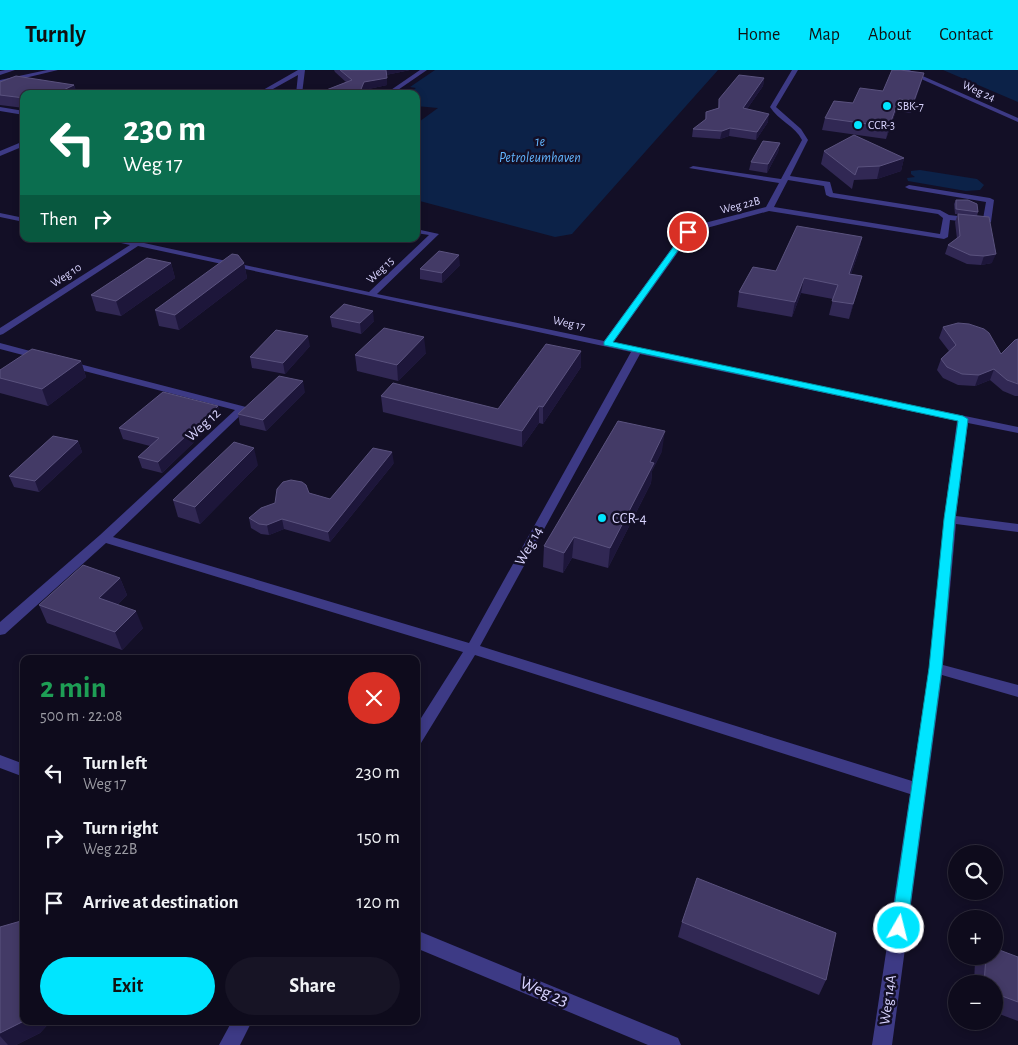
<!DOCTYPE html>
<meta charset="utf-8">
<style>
body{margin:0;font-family:"Alegreya Sans",sans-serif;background:#171425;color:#f1f3f6;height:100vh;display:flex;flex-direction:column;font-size:19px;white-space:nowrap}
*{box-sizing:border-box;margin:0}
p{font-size:16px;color:#9b9ba3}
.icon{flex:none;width:28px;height:28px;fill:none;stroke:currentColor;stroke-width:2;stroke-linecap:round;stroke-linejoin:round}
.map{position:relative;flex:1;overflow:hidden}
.side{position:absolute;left:20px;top:585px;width:400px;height:370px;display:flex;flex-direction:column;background:#0e0b1c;border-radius:10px;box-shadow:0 2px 8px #0003,0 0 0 1px #2e2b3b}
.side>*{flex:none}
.guide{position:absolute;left:20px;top:20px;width:400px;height:152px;border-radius:10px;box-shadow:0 2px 8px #0003,0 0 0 1px #2e2b3b;background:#0b6e4f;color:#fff;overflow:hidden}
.controls{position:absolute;left:948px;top:775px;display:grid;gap:10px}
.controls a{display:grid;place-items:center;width:55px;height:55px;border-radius:50%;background:#0e0b1c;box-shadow:0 2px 8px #0003,0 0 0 1px #2e2b3b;font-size:25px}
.pin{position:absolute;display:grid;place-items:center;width:42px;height:42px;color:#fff;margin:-21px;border:2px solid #fff;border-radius:50%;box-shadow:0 1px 5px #0007}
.me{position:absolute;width:55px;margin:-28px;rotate:8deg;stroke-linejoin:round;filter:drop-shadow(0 0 4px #0008)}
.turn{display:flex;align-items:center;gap:18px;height:105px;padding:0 20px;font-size:22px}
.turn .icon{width:65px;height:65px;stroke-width:2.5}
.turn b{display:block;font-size:35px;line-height:42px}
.then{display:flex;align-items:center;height:48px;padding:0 20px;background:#0003;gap:10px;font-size:19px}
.round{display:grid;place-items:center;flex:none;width:52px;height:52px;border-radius:26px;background:#171425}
.overview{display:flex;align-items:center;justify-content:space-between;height:85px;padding:0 20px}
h1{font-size:30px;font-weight:600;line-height:38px;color:#1e9e55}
.primary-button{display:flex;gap:10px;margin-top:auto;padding:10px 20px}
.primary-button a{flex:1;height:58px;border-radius:30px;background:#00e5ff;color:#111;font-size:20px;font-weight:600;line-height:58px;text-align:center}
.primary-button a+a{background:#171425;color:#f1f3f6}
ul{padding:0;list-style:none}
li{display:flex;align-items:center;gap:15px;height:65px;padding:0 20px}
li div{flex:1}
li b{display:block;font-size:19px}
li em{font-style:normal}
header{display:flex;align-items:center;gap:30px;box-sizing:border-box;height:70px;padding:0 25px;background:#00e5ff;color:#111}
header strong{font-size:24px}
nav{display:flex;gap:28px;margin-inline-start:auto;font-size:18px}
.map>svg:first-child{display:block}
.water{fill:#0c2248}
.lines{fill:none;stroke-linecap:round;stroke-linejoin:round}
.minor{fill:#3d3a85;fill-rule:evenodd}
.wall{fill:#312854}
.shaded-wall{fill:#1d163a}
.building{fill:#433a66;stroke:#5a527e}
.route{fill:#00e5ff;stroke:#0095a6}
.poi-dot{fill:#00e5ff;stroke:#130f26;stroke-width:2}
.labels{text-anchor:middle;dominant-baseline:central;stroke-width:5;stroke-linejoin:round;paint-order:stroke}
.far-street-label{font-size:12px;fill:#d9d4ff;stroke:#130f26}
.far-poi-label{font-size:12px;fill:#d9d4ff;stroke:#130f26;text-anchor:start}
.far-water-label{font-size:14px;font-style:italic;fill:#62b6ff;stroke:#130f26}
.street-label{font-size:15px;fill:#d9d4ff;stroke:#130f26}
.poi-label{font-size:15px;fill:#d9d4ff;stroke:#130f26;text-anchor:start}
.near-street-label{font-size:18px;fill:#d9d4ff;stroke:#130f26}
</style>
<header>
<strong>Turnly</strong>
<nav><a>Home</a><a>Map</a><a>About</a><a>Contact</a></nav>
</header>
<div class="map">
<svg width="1018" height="975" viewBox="0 0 1018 975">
<rect width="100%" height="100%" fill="#130f26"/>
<g class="water">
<polygon points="435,0 718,0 572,164 555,167 416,130 416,54 438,38 416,36 416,24 400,24 403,22 409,23 416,18 410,17"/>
<polygon points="943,0 1018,0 1018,32"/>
<polygon points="920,100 977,109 984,115 980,120 966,121 908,111 907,108 915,107 911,104 911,101"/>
</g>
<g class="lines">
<g class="minor">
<polygon points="5,0 15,0 0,5 0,1"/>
<polygon points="47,0 58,0 0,14 0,10"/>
<polygon points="298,0 305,0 302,24 296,24 298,5 264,24 256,24"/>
<polygon points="420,0 427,0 392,24 385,24"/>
<path d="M792,0H798L776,37L801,59L808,70L790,106L830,112L833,123L940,140L949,145L983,149L986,132L909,119L905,117L909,115L990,128L994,130L991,152L987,154L950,150L948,167L944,169L769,141L703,159L691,164L613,273L1018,357V363L968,353L956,446L1018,454V462L956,454L943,595L1018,615V627L942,605L892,975H872L910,724L475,585L421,673L416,675V656L463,582L106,473L5,564L0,565V552L100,465L235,340L65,296V292L68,291L246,337L247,339L113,467L469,573L631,282L138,176L3,264L0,265V258L130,175L112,171L111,169L135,171L142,169L145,171L144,173L369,222L429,165L416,163V159L439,164L377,224L604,271L685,160L697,155L766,137L779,113L689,98L693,96L781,109L802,70C795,56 778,50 770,37ZM788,110L824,116L826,125L830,127L938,144L943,148L940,164L774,137ZM640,284L957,351L944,449L929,598L912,711L480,576Z"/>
<polygon points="901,0 909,0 1018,48 1018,52"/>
<polygon points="0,37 24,41 24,45 0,41"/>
<polygon points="24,71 24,76 0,86 0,81"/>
<polygon points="0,143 24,148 24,152 0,147"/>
<polygon points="0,273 45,285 47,287 42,290 0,279"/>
<polygon points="0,685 24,694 24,707 0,698"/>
<polygon points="416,860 678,968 681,975 648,975 416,878"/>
<polygon points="232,951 252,951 240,975 219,975"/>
</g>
</g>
<g class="wall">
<polygon points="334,0 410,0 386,5 387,15 364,20 363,24 316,24 346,12 335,2"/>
<polygon points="924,3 911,43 896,41 886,69 822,60 825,48 853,33 883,21"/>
<polygon points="764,8 763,16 747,39 768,52 756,70 729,66 720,69 692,67 693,59 705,50 706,42 718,38 719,29"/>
<polygon points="0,12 74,15 77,24 24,24 24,38 0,35"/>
<polygon points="780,73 778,82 767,103 749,100 751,92"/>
<polygon points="824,81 904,88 901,101 877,109 854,110 852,119 821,94"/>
<polygon points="956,130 978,142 977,146 992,193 981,195 967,194 945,184 948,175 957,169 955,152 958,144 955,144 954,134"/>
<polygon points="862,167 859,181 851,204 862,206 849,249 829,245 833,229 801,223 792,247 737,237 739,222 776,201"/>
<polygon points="209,169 223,169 219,171"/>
<polygon points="171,193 175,208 121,246 96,241 91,225"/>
<polygon points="244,193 247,208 179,260 159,256 155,240"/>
<polygon points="460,195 442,213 420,209 420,199"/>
<polygon points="330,247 374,251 361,264 332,257"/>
<polygon points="943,257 1001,284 1018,269 1018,326 1015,326 1003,321 990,310 975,316 958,315 943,308 937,300 941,289 949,281 939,268"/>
<polygon points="310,276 285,304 252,298 250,287"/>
<polygon points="581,281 581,297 543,354 539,353 522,377 383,342 381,326 498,339"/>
<polygon points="426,283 398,311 357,301 355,285"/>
<polygon points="81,291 86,307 48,336 0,323 0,300"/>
<polygon points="305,322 266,361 240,355 238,344"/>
<polygon points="218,336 220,347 162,403 142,398 138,387 150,376 123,369 119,358"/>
<polygon points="78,371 82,382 39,422 14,417 9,406"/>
<polygon points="662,381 652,401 651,413 608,498 572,488 563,503 543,497 544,476"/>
<polygon points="394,393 330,472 284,459 269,465 261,464 251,458 249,448 309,423 330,429"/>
<polygon points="258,395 200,454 178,447 173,430"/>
<polygon points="120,508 127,525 117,535 143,558 122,580 47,553 39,535"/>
<polygon points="682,852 826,910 819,925 678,867"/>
<polygon points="0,857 24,951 51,951 40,963 16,975 0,975"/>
<polygon points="978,886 1018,887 1018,951 994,942 994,914 974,914 975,891"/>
</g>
<g class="shaded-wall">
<polygon points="386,0 410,0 386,5"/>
<polygon points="924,3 921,14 911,43 914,31"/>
<polygon points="387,8 387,15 364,20 363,24 359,24 364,12"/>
<polygon points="764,8 763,16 742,46 743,38"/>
<polygon points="74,15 77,24 55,24"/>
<polygon points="899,29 896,41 886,69 889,57"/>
<polygon points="769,44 768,52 756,70 757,62"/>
<polygon points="730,58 729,66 720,69 722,61"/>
<polygon points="780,73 778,82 767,103 768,94"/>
<polygon points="904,88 901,101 877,109 880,96"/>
<polygon points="862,167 859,181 846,218 849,204"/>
<polygon points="996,184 992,193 981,195 984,186"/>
<polygon points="459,185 460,195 442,213 442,203"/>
<polygon points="171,193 175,208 121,246 116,231"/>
<polygon points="244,193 247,208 179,260 175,245"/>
<polygon points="862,206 858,220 849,249 853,234"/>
<polygon points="804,208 801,223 792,247 795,232"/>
<polygon points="373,241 374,251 361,264 360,253"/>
<polygon points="308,266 310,276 285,304 283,293"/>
<polygon points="424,267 426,283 398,311 397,295"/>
<polygon points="581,281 581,297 543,354 543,337"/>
<polygon points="81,291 86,307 48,336 42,319"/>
<polygon points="994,299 990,310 975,316 979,305"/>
<polygon points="303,311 305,322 266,361 263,350"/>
<polygon points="218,336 220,347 162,403 158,392"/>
<polygon points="539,336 539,353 522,377 522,361"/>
<polygon points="665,361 662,381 652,401 651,413 608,498 610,478 650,392"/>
<polygon points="78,371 82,382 39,422 35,411"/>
<polygon points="254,378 258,395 200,454 195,437"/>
<polygon points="392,382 394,393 330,472 328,462"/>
<polygon points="282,449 284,459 269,465 267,455"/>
<polygon points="574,467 572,488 563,503 564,483"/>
<polygon points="120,508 127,525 106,546 99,528"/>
<polygon points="136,541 143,558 122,580 115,562"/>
<polygon points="24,951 51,951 40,963 16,975 8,975 0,966 0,963"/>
</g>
<g class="building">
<polygon points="340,0 386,0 387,8 364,12 359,24 316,24 352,10"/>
<polygon points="892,0 900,0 924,3 914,31 899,29 889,57 825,48 834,31 853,33 860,18 883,21"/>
<polygon points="739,5 764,8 743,38 769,44 757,62 730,58 722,61 693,59 706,49 706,42 719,38 719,29"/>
<polygon points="16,6 74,15 55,24 24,24 24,28 0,25 0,12"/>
<polygon points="854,65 904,88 880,96 858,97 855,105 824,81"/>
<polygon points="763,71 780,73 768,94 751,92"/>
<polygon points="956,130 968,130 977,134 978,142 956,139"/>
<polygon points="958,144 989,147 996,184 984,186 970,185 948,175 960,166"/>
<polygon points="797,156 862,167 849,204 862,206 853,234 832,231 838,215 804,208 795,232 739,222 753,197 776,201"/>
<polygon points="439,181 459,185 442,203 420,199"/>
<polygon points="232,184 238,185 244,193 175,245 155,240"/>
<polygon points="147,188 171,193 116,231 91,225"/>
<polygon points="344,234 373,241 360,253 330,247"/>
<polygon points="958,253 969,254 984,259 989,263 1001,284 1015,270 1018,269 1018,314 1007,310 994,299 979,305 962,304 947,297 941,289 956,275 943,257"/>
<polygon points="384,258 424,267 397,295 355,285"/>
<polygon points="276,260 308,266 283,293 250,287"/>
<polygon points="546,274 581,281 543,337 539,336 522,361 381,326 393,313 498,339"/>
<polygon points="32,279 81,291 42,319 0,308 0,300"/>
<polygon points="279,306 303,311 263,350 238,344"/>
<polygon points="163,322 218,336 158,392 138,387 159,368 119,358"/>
<polygon points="618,351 665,361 650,392 654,393 610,478 574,467 564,483 544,476"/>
<polygon points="53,366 78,371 35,411 9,406"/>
<polygon points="234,372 254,378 195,437 173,430"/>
<polygon points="373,378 392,382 328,462 282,449 267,455 259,454 249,448 261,438 275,433 277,419 283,412 291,410 302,412 306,415 309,423 330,429"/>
<polygon points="83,495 120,508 99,528 136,541 115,562 39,535"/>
<polygon points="697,808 836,863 826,910 682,852"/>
<polygon points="21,851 24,851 24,951 0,963 0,857"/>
<polygon points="994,878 1018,887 1018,932 994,923 994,914 984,914 986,886 994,886"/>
</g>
<polygon class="route" points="688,160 691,162 613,272 963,346 968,349 955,449 942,598 907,858 905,863 899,865 893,863 891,858 929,598 944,449 958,351 604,275 604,272 685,161"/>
<g class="poi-dot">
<circle cx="887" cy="36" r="5"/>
<circle cx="858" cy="55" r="5"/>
<circle cx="602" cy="448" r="5"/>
</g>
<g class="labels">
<g class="far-street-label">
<text transform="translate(979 21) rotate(24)">Weg 24</text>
<text transform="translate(740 135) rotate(-14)">Weg 22B</text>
<text transform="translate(380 200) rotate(-44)">Weg 15</text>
<text transform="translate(66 205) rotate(-33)">Weg 10</text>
<text transform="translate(569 253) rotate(12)">Weg 17</text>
</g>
<g class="far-poi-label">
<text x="897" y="36">SBK-7</text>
<text x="868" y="55">CCR-3</text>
</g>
<g class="far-water-label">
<text x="540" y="72">1e<tspan x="540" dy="16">Petroleumhaven</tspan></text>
</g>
<g class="street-label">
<text transform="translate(203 355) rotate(-43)">Weg 12</text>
<text transform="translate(529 476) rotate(-61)">Weg 14</text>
<text transform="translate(888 930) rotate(-82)">Weg 14A</text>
</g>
<g class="poi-label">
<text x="612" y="448">CCR-4</text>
</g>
<g class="near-street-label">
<text transform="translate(544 922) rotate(23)">Weg 23</text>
</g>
</g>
</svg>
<div class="controls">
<a><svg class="icon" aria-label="search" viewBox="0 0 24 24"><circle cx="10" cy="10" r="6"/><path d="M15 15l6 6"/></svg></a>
<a>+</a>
<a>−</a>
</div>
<div class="pin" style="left:688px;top:162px;background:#d93025"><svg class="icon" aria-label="arrive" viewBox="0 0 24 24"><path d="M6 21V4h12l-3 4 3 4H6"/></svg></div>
<svg class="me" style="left:899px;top:858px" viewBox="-20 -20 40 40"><circle r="17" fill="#00e5ff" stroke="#fff" stroke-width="3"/><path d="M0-11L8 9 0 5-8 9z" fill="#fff"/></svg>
<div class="guide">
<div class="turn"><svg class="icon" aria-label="left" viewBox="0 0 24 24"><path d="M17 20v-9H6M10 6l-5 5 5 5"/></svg><div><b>230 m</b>Weg 17</div></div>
<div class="then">Then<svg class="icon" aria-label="right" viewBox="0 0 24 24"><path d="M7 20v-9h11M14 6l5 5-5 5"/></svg></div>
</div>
<section class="side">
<div class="overview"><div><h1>2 min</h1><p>500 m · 22:08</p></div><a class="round" style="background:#d93025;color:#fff"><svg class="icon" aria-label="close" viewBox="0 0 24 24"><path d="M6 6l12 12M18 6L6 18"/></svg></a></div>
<ul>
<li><svg class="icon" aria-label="left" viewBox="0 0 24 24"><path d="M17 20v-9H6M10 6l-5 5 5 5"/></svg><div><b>Turn left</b><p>Weg 17</p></div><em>230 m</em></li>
<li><svg class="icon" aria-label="right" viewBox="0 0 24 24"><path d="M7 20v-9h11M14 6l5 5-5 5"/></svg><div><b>Turn right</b><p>Weg 22B</p></div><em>150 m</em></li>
<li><svg class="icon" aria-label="arrive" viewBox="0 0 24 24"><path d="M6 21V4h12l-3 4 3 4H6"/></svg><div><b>Arrive at destination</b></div><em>120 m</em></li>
</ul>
<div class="primary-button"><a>Exit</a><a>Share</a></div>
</section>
</div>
